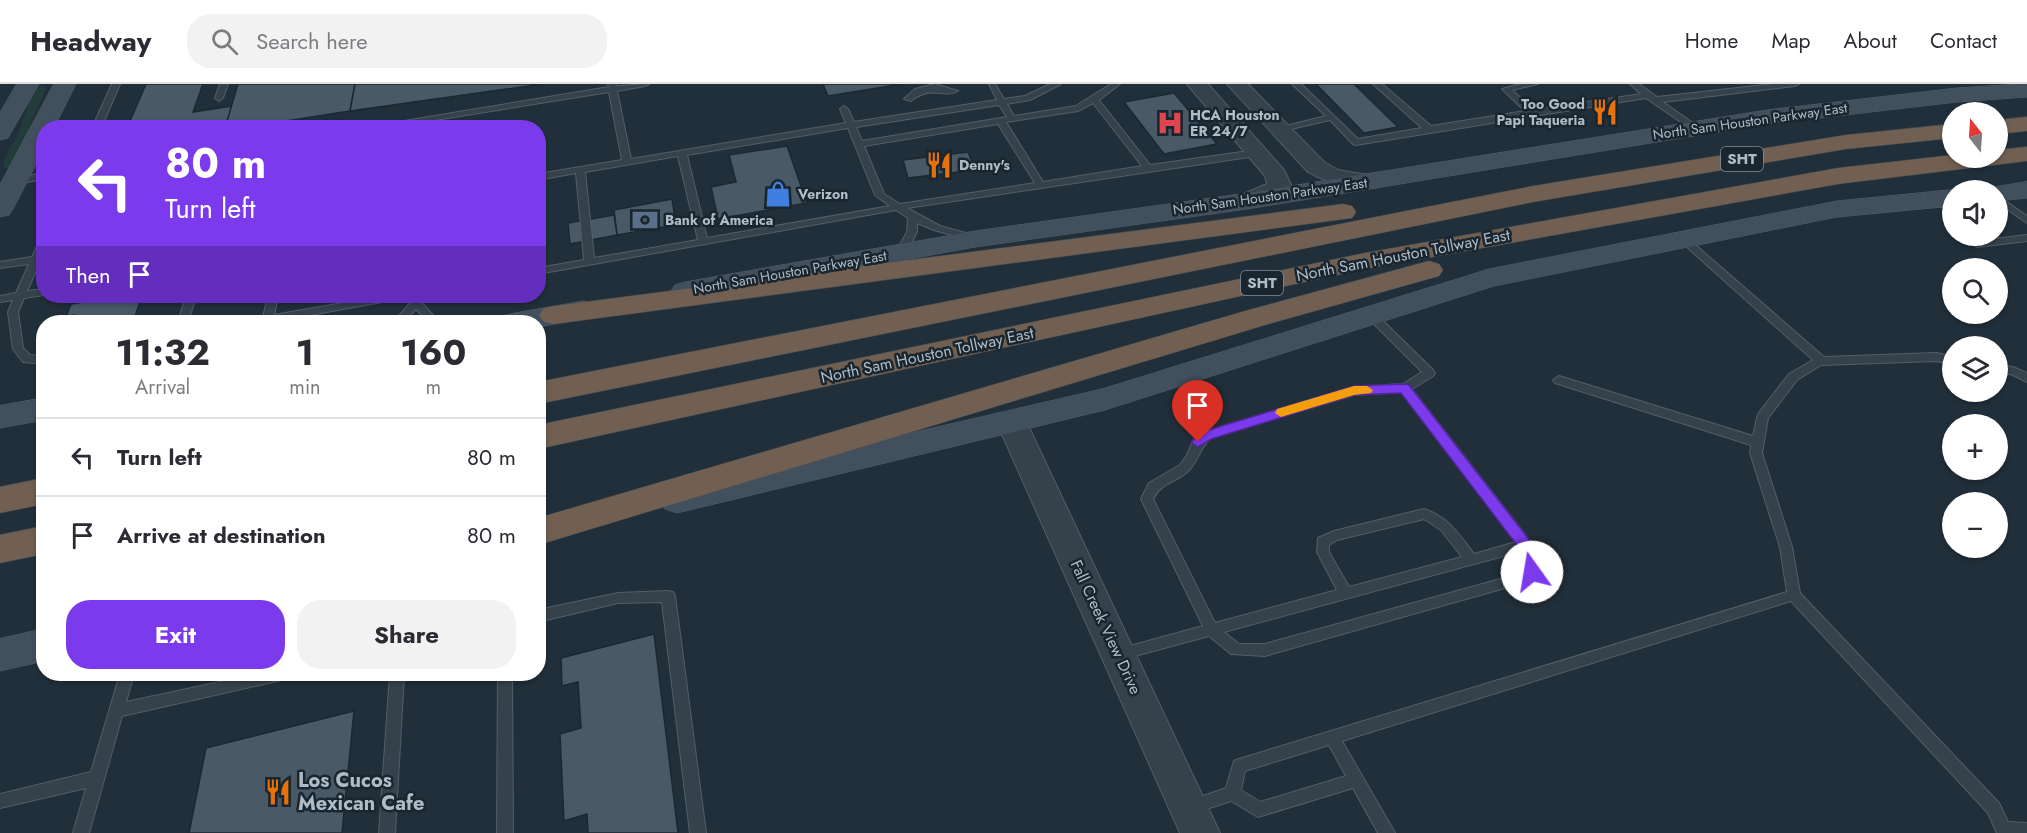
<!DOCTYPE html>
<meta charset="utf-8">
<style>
body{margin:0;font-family:Jost,sans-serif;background:#f2f2f3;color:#2b2b33;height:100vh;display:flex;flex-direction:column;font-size:22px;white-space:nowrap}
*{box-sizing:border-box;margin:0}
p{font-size:20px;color:#7c7c81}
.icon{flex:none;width:33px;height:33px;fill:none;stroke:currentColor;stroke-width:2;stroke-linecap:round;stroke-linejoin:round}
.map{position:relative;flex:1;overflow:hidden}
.drawer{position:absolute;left:36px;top:231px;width:510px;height:366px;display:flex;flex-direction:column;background:#fff;border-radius:24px;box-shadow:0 2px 4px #0004}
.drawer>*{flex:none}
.top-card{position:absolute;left:36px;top:36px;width:510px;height:183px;border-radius:24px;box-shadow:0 2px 4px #0004;background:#7c3aed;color:#fff;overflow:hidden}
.needle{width:39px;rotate:343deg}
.tools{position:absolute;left:1942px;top:18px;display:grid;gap:12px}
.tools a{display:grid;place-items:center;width:66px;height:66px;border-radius:50%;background:#fff;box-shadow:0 2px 4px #0004;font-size:30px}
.pin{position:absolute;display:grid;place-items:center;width:51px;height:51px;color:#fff;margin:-62px -26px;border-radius:50% 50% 50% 0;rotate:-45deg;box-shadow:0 0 6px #0007}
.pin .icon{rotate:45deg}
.me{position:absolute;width:66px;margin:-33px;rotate:347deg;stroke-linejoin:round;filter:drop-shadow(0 0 4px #0008)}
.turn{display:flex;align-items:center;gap:21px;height:126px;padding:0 30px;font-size:27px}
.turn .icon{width:78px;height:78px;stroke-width:2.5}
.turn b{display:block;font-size:42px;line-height:51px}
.then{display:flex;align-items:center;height:57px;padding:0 30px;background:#0003;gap:12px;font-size:22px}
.eta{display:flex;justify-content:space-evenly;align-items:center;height:102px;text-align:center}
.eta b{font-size:36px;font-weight:700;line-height:42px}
.button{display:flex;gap:12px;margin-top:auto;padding:12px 30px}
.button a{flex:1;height:69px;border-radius:24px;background:#7c3aed;color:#fff;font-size:24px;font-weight:700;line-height:69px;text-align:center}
.button a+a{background:#f2f2f3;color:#2b2b33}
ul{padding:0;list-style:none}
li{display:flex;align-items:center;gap:18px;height:78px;padding:0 30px;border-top:2px solid #e1e1e2}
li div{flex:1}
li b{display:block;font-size:22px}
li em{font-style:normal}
header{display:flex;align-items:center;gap:36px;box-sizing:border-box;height:84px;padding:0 30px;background:#fff;border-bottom:2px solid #e1e1e2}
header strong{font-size:28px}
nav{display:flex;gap:33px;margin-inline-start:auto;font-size:21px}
.search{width:420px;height:54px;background:#f2f2f3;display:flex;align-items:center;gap:15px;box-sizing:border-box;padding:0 21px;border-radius:24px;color:#7c7c81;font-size:22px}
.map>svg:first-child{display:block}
.green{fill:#233b3b}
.building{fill:#495a66;stroke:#1c2831;stroke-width:1.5}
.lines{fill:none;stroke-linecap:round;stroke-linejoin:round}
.service-casing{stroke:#525f68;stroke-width:2}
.tertiary-casing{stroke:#525f68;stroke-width:2}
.secondary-casing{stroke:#525f68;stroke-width:1}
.motorway-casing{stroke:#3f4c55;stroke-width:1}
.service{fill:#35414b;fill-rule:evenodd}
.tertiary{fill:#35414b;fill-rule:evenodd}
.secondary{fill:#42505e;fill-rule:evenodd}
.motorway{fill:#716051;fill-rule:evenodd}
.route{fill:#7c3aed;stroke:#51269a;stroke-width:1.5}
.slow{fill:#f59e0b}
.labels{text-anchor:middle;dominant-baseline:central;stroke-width:5;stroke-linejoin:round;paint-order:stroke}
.far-poi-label{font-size:14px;font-weight:bold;fill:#afbcc7;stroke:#1a262f;text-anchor:start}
.far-street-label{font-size:14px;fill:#afbcc7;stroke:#1a262f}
.shield{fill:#1a262f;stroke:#828f99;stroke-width:1.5}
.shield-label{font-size:15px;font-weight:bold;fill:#afbcc7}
.street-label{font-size:16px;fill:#afbcc7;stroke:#1a262f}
.near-poi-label{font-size:20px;font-weight:bold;fill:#afbcc7;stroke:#1a262f;text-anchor:start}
</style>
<header>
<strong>Headway</strong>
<div class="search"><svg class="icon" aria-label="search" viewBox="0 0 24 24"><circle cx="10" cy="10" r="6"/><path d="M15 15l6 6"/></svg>Search here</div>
<nav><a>Home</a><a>Map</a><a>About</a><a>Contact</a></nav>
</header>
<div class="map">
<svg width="2027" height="749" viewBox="0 0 2027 749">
<rect width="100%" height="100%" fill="#212f3a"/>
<path class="green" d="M43,0L46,4C41,18 33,30 29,44C22,63 25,69 8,85L3,84C4,72 11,64 16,54C26,34 25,15 43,0Z"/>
<g class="building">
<polygon points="146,0 203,0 193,28 232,22 225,44 127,44"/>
<polygon points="238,0 355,0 350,27 241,44 225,44"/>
<polygon points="355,0 543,0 350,27"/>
<polygon points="823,0 902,0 828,12"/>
<polygon points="1316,0 1354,0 1398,43 1364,49"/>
<polygon points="1174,9 1217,60 1164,70 1124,18"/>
<polygon points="787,62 807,119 718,135 711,103 736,98 729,71"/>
<polygon points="968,68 975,86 908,94 903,76"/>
<polygon points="672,115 676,141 617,151 614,126"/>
<polygon points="614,131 617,151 570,160 568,139"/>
<polygon points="82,212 110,212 80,218"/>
<polygon points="119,212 142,212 133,238 71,238 74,231 66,233 71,220"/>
<polygon points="283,212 315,212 282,217"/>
<polygon points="654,550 678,749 588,749 587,730 564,737 560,650 581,644 578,598 562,602 561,574"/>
<polygon points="354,627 342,749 189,749 206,664"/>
</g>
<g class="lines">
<g class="service-casing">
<g id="service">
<polygon points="112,0 120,0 101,44 92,44"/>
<polygon points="220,0 228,0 223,14 219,17 215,14"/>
<path d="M608,0H616L617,2L649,0L645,2L617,7L631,75L846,39L840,25L844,22L848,25L854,38L997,16L989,0H995L1004,15L1025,12L1050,0H1061L1030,16L1007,20L1014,32L1076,22L1111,0H1120L1099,16L1150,81L1256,66L1260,69L1256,72L907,124L940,142L977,152L979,154L974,157L971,156L934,146L917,139V148L905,170L901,171L896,168L907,148L908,134L896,126L538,190V184L584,176L576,89L538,96V90L622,76L609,8L386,44H362L609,3ZM1093,19L1142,82L1043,98L1006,38L1078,27ZM999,21L1007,33L862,57L856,43ZM998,40L1035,99L900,120L884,110L864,62ZM848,44L875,111L890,122L707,154L687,71ZM678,72L698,156L594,174L585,88Z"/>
<path d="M935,0L958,7C944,15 932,0 911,17L904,15L915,5Z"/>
<polygon points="1292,0 1301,0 1358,55 1422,44 1373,0 1382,0 1431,42 1525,27 1502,5 1520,0 1538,0 1512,6 1534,26 1641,10 1630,0 1639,0 1657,13 1773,0 1799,0 1795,2 1663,18 1697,42 1698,44 1694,47 1646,14 1356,61 1353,60 1330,36 1278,48 1278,44 1326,32"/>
<polygon points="44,89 44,95 15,100 10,97 15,94"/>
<polygon points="1998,112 2027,132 2027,139 1998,119"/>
<path d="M1682,151L1685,152L1824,273L1936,269L1953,272V280L1936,277L1821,281L1797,296L1768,334L1762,369L1792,463L1800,509L1999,719L2008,738L2027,739V749H1997L1988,729L1791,517L1342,657L1395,749H1378L1353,704L1258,733L1231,717L1191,730L1186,728L1183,723L1186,718L1226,704L1234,677L1239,675L1787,508L1780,463L1750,369L1751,361L1555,299L1553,296L1559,292L1753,352L1758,330L1789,290L1813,276L1679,156V152ZM1329,661L1346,692L1260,718L1241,706L1245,687Z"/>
<polygon points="2027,151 2027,157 1977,163 1972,160 1977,157"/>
<polygon points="44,155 44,176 40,178 27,207 44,205 44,211 24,214 18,228 23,264 30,271 44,272 44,280 23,278 13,265 8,228 13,216 0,218 0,212 16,209 29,180 0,184 0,178 32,173 39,158"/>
<polygon points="186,212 196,212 188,238 178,238"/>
<polygon points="268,212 278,212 274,231 383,212 404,212 399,215 271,238 247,238 248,236 263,233"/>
<polygon points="411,212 421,212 421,218 439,238 428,238 416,225 404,238 394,238 411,218"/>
<path d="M1371,228L1375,229L1433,286L1435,289L1433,292L1412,305L1530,457L1542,479L1537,492L1519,500L1265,572L1231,570L1209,552L1120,576L1115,574L1113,570L1115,566L1203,542L1141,415L1149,399L1180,381L1187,371L1194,355L1203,348L1354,303L1403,300L1422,288L1367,233L1366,231ZM1402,308L1516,458L1474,470C1459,450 1448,433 1424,425L1334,447L1318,454L1317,468L1337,506L1215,539L1153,415C1162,397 1178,399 1190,385C1199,375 1200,363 1211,354L1354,311ZM1424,435L1441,446L1462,473L1349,503L1329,468V461L1337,456ZM1522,467L1528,479L1527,485L1515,491L1265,560H1239L1224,548Z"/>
<polygon points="1998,281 2013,283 2027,289 2027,298 2011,290 1998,289"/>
<polygon points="668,507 673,508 675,512 706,749 690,749 662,518 618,519 538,538 538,526 618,509"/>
<polygon points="120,590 134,590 126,618 257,590 289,590 287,594 282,596 122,632 89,749 73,749 86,704 0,724 0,710 91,688"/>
<polygon points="390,590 404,590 395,749 379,749"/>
<polygon points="498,590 512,590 513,749 497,749"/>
</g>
</g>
<g class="tertiary-casing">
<g id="tertiary">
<path d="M1187,0H1208L1284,86L1292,103C1284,114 1252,125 1239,122L1235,117L1239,112L1267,100L1265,92Z"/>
<path d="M1227,0H1248L1324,78L1338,86L1379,93L1383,98L1379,103C1357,108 1327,99 1308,88Z"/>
<polygon points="1011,327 1021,330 1026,337 1220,749 1180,749 996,337 1001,330"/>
</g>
</g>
<g class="secondary-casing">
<g id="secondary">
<polygon points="17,0 39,0 8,54 0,56 0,29"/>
<polygon points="54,0 76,0 54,44 44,44 44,65 13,125 9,131 0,133 0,101"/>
<polygon points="2027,0 2027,13 1957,18 1767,40 1247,125 975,163 685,216 675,213 671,207 675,201 685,198 975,147 1247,109 1767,26 1957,4"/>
<polygon points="2027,98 2027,114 1998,117 1998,106 1987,106 1989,104"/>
<polygon points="1953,106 1953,122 1837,133 1494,202 1105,326 677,429 665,425 660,416 665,407 677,403 1102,305 1489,185 1837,117"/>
<polygon points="584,217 594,219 598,226 594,233 538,243 538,238 500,238 505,231 515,229"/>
<polygon points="44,314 44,336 0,344 0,322"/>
<polygon points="44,545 44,577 0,587 0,555"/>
</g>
</g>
<g class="motorway-casing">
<g id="motorway">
<polygon points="2027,33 2027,47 1998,50 1998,36"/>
<polygon points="1953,40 1953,54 1846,65 1533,118 538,320 538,298 1533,102 1846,51"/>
<polygon points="2027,63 2027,77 1838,100 1360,186 538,365 538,341 1360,170 1838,84 1953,71 1953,74 1998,74 1998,66"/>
<polygon points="1343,120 1352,122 1356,128 1352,134 554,240 544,238 539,231 544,224 554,222"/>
<polygon points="1429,177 1439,180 1443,186 1439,192 1265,241 538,461 538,434 1245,227"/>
<polygon points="44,394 44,420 0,429 0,403"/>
<polygon points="44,442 44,470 0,479 0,451"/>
</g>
</g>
<use href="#service" class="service"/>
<use href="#tertiary" class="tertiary"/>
<use href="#secondary" class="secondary"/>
<use href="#motorway" class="motorway"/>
</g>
<polygon class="route" points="1405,300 1409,301 1530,457 1543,479 1537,492 1526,492 1524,488 1528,479 1520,465 1401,309 1354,311 1211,355 1198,363 1191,358 1202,348 1354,302"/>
<polygon class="slow" points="1354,302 1367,302 1373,306 1371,309 1354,311 1281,333 1275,329 1277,325"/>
<defs>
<g id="restaurant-bare" transform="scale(2.07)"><path d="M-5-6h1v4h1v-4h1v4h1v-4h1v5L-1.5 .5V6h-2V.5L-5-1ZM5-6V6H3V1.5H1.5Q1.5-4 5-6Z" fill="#e8710a" stroke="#1a262f" stroke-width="2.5" paint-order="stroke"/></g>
<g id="hospital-bare" transform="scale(2.07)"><path d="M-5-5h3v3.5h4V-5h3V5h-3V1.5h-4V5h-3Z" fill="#e0444e" stroke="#1a262f" stroke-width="2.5" paint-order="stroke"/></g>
<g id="shop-bare" transform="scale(2.07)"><path d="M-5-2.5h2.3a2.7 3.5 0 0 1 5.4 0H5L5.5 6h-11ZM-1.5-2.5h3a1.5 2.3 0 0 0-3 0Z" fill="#3f7fe0" stroke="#1a262f" stroke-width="2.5" paint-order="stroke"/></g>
<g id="bank-bare" transform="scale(2.07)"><path d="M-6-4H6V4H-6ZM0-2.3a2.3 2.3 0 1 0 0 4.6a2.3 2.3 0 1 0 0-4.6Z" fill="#5c6f8a" stroke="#1a262f" stroke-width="2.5" paint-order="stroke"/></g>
</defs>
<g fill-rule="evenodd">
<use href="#restaurant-bare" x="1605" y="28"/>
<use href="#hospital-bare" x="1170" y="39"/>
<use href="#restaurant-bare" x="939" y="81"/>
<use href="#shop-bare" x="778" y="110"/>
<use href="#bank-bare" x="645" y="136"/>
<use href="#restaurant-bare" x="278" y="708"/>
</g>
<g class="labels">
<g class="far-poi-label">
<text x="1585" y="20" text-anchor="end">Too Good<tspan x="1585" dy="16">Papi Taqueria</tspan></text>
<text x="1190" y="31">HCA Houston<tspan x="1190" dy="16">ER 24/7</tspan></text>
<text x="959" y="81">Denny's</text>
<text x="798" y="110">Verizon</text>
<text x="665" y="136">Bank of America</text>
</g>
<g class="far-street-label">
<text transform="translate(1750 37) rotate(-8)">North Sam Houston Parkway East</text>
<text transform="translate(1270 112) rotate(-8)">North Sam Houston Parkway East</text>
<text transform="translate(790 188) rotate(-10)">North Sam Houston Parkway East</text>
</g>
<g class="shield">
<rect x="1721" y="63" width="42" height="24" rx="4.5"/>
<rect x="1241" y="187" width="42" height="24" rx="4.5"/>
</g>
<g class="shield-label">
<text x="1742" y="75">SHT</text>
<text x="1262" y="199">SHT</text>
</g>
<g class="street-label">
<text transform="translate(1403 171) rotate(-11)">North Sam Houston Tollway East</text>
<text transform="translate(927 271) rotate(-12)">North Sam Houston Tollway East</text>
<text transform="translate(1106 543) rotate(65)">Fall Creek View Drive</text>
</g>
<g class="near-poi-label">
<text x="298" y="696">Los Cucos<tspan x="298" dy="23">Mexican Cafe</tspan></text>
</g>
</g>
</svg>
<div class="tools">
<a><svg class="needle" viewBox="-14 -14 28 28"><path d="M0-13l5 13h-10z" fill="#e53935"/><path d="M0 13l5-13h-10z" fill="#7c7c81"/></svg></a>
<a><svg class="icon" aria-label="sound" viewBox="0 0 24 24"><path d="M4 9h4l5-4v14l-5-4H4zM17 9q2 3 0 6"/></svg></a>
<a><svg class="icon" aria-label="search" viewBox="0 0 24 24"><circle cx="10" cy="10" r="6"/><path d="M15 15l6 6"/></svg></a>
<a><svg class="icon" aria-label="layers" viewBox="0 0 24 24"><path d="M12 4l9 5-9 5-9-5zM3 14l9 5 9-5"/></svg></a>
<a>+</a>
<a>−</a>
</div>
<div class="pin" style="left:1198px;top:358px;background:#d93025"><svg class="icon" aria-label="arrive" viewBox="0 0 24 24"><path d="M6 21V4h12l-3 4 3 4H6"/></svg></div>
<svg class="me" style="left:1532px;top:488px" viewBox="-20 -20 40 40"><circle r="19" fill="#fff"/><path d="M0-13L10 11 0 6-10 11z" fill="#7c3aed"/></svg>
<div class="top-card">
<div class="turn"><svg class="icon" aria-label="left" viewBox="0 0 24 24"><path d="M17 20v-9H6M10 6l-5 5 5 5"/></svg><div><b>80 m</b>Turn left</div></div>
<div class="then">Then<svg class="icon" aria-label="arrive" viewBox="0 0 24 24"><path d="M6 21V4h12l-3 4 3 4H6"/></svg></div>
</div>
<section class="drawer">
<div class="eta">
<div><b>11:32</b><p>Arrival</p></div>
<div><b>1</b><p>min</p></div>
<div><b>160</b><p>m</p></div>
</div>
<ul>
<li><svg class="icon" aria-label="left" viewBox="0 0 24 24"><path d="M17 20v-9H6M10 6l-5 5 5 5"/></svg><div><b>Turn left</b></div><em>80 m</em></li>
<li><svg class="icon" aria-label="arrive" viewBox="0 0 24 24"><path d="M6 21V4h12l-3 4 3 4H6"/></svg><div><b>Arrive at destination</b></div><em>80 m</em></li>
</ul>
<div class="button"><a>Exit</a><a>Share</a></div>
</section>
</div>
